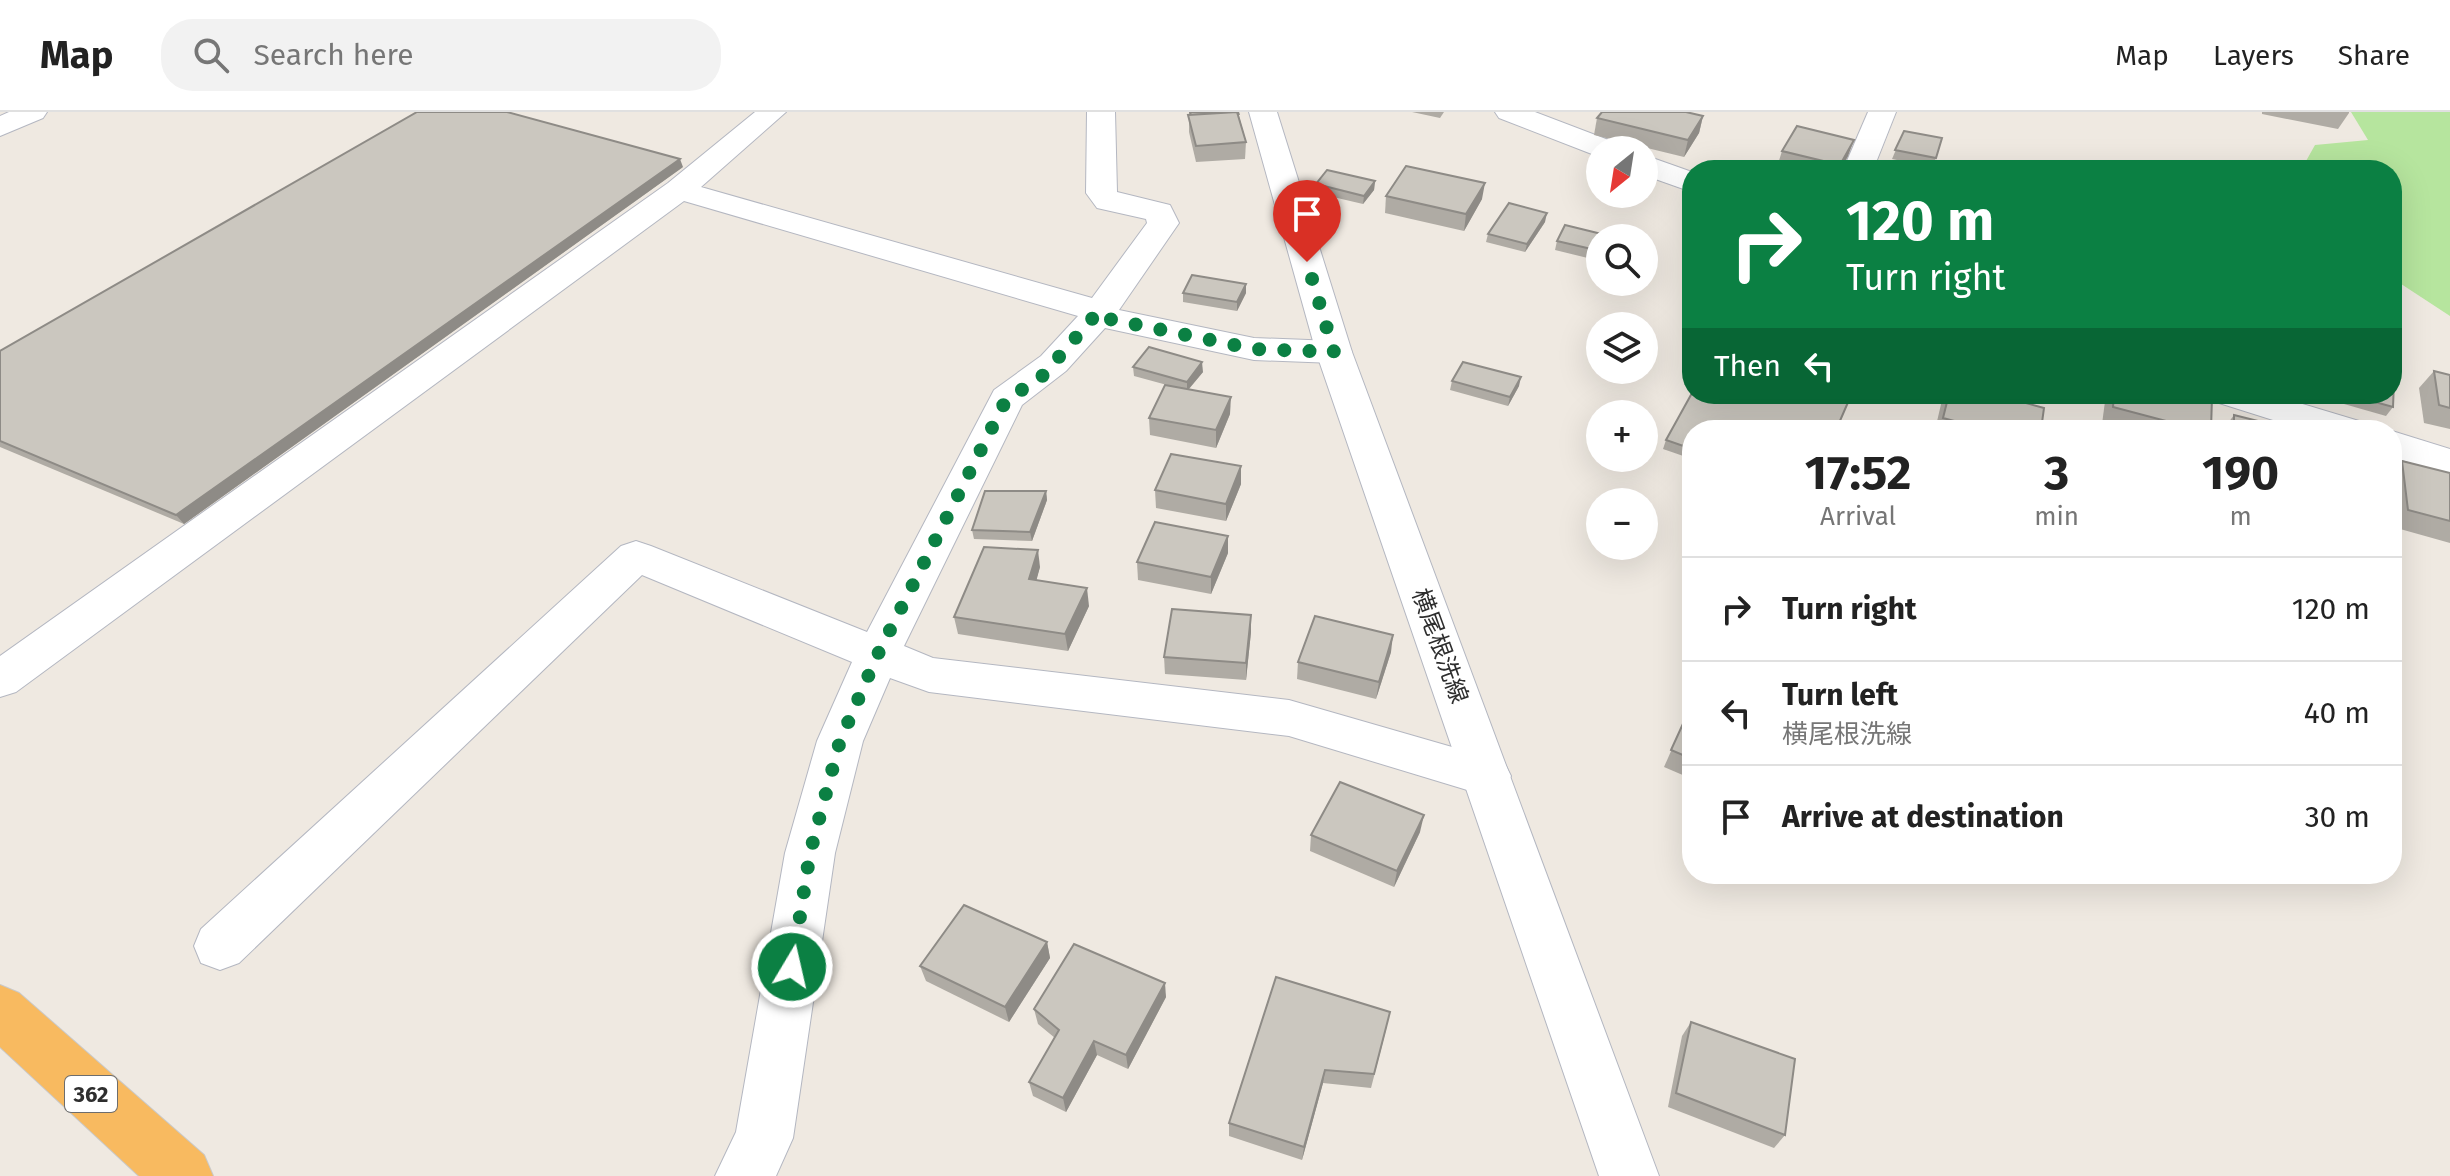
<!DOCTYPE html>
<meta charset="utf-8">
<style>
body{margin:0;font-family:"Fira Sans","Noto Sans JP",sans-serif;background:#f2f2f2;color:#222;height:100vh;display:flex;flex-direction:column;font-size:30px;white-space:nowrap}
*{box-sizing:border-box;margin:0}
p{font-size:26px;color:#767676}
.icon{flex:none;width:44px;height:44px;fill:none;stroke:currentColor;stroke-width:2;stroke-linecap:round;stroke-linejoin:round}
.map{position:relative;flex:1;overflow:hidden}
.panel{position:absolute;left:1682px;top:308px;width:720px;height:464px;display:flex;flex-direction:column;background:#fff;border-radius:32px;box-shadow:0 8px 32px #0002}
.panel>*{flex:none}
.banner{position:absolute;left:1682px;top:48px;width:720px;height:244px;border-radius:32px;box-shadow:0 8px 32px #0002;background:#0b8043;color:#fff;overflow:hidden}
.needle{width:52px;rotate:210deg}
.buttons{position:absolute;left:1586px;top:24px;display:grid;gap:16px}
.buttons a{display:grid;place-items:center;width:72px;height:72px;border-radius:50%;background:#fff;box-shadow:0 8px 32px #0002;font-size:40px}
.pin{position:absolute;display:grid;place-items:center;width:68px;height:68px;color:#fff;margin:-82px -34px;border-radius:50% 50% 50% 0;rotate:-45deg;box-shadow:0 0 8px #0007}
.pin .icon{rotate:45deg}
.me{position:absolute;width:88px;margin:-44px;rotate:9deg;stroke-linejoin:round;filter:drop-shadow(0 0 6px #0008)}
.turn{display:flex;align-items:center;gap:28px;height:168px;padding:0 32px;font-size:36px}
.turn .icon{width:104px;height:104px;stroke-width:2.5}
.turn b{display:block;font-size:56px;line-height:68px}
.then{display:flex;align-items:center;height:76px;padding:0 32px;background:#0003;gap:16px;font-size:30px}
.eta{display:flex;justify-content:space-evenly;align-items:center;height:136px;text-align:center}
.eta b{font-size:48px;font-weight:700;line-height:56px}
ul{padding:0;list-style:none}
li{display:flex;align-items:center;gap:24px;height:104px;padding:0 32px;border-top:2px solid #e0e0e0}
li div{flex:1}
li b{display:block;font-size:30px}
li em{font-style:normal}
header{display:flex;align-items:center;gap:48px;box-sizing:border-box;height:112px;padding:0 40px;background:#fff;border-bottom:2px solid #e0e0e0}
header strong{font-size:38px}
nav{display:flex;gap:44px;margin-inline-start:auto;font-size:28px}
.search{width:560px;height:72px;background:#f2f2f2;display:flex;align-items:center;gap:20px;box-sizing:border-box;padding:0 28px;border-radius:32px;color:#767676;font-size:30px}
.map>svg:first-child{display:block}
.green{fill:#b6e59e}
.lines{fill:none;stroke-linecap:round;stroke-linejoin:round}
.minor-casing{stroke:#b4b7c1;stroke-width:2}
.tertiary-casing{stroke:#b4b7c1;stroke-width:2}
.secondary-casing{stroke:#b4b7c1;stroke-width:2}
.trunk-casing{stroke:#c9c9c9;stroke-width:2}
.minor{fill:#fff;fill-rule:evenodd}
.tertiary{fill:#fff;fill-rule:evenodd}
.secondary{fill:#fff;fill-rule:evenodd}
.trunk{fill:#f8ba60;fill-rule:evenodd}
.wall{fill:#afaba4}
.shaded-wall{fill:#8e8b86}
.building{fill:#cbc7bf;stroke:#8e8b86;stroke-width:2}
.route{stroke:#0b8043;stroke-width:14;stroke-dasharray:0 25.2}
.labels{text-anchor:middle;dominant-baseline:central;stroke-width:8;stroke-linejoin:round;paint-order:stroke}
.shield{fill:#fff;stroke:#6d6d6d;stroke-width:2}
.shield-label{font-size:22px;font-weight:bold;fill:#2e2e2e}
.street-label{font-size:24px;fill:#2e2e2e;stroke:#fff}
</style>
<header>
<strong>Map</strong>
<div class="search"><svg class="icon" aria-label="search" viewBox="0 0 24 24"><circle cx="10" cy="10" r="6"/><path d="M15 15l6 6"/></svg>Search here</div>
<nav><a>Map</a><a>Layers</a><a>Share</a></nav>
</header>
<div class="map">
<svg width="2450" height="1064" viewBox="0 0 2450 1064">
<rect width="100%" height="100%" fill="#efe9e1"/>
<polygon class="green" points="2351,0 2450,0 2450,204 2392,166 2392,58 2301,58 2315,33 2368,28"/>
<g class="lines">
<g class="minor-casing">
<g id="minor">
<polygon points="755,0 786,0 701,75 1092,186 1147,111 1146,107 1097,96 1086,81 1087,0 1115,0 1117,80 1170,93 1179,111 1119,198 1254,226 1334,229 1347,232 1352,240 1347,248 1334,251 1254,248 1105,216 1066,259 1022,293 904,534 933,546 1289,588 1504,650 1511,664 1504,678 1487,684 1289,624 929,580 890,566 863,629 835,741 793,1026 776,1064 715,1064 736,1020 785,741 817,629 852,550 642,463 239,851 220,858 201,851 194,834 201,817 621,434 636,429 651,434 867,520 994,278 1041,244 1078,204 684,89 16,580 0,585 0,544 668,71"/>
<polygon points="1868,0 1896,0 1873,58 1843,58"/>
</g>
</g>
<g class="tertiary-casing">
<polygon id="tertiary" points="9,0 47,0 43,6 0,24 0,4"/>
</g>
<g class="secondary-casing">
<g id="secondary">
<polygon points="1249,0 1277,0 1352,240 1659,1064 1599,1064 1316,240"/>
<polygon points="1495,0 1535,0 1619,32 1623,38 1600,38 1597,44 1499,6"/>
<polygon points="1644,43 1692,60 1692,80 1644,63"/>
<polygon points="2211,282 2269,282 2359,309 2365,318 2305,318 2216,290"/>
<polygon points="2392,319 2450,337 2450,363 2392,345"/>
</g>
</g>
<g class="trunk-casing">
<polygon id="trunk" points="0,873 19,881 204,1043 213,1064 139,1064 0,935"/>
</g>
<use href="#minor" class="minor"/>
<use href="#tertiary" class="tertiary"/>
<use href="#secondary" class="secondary"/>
<use href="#trunk" class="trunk"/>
</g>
<g class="wall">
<polygon points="1189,0 1238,0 1246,30 1245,47 1196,50 1189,20"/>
<polygon points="1412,0 1444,0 1440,6"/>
<polygon points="2262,0 2349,0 2349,1 2338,17 2262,2"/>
<polygon points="1703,4 1699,21 1684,45 1594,23 1597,6"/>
<polygon points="1904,19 1936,46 1932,55 1892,47"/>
<polygon points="1782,39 1848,44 1840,58 1788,58 1777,55"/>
<polygon points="683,55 184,412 0,335 0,239"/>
<polygon points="1375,69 1374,78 1363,92 1316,81 1316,72"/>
<polygon points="1386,84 1482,87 1464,119 1385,101"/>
<polygon points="1545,110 1525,140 1486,130 1488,122"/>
<polygon points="1600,126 1600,149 1555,138 1557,129"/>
<polygon points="1246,172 1246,181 1237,199 1183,190 1183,181"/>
<polygon points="1133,255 1203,260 1189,277 1230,302 1216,336 1150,323 1149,306 1167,273 1134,264"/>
<polygon points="2434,259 2450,263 2450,317 2424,311 2419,276"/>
<polygon points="1452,269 1519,274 1508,294 1450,278"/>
<polygon points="1945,282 1993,282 2041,318 1935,318 1942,288"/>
<polygon points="2106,282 2200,282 2211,318 2124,318 2102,312"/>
<polygon points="2309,282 2392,282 2393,295 2386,304"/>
<polygon points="2234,303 2294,318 2223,318"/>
<polygon points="1692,318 1692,347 1663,337 1666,328"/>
<polygon points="2402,349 2450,361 2450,431 2393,415 2392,360"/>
<polygon points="1241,354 1241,372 1226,409 1156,396 1155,378"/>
<polygon points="1046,379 1047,388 1032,429 974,427 972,418"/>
<polygon points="1228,424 1228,441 1211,482 1138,468 1137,450"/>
<polygon points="1040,455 1036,468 1089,494 1068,539 958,522 954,505"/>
<polygon points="1251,520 1246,568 1165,562 1164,545"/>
<polygon points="1391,540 1376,587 1297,567 1298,550"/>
<polygon points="1692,592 1692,667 1664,655"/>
<polygon points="1420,720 1394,775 1310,739 1311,723"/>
<polygon points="1047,830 1050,846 1009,910 926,869 920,854"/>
<polygon points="1166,885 1128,957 1097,943 1066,1000 1033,984 1029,970 1055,926 1038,912 1034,897"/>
<polygon points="1691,910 1785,1023 1774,1036 1668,995 1682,924"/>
<polygon points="1387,914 1371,976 1323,971 1302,1048 1229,1024 1229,1011"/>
</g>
<g class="shaded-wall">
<polygon points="1703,4 1699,21 1684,45 1688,28"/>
<polygon points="1854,28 1848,44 1840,58 1838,58"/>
<polygon points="680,47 683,55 184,412 176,403"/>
<polygon points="1375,69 1374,78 1363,92 1364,84"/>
<polygon points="1485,71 1482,87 1464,119 1466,102"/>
<polygon points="1547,101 1545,110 1525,140 1527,132"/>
<polygon points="1246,172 1246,181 1237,199 1237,190"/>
<polygon points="1202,250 1203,260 1187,279 1187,270"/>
<polygon points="1521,265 1519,274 1508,294 1510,285"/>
<polygon points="1231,285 1230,302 1216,336 1216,318"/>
<polygon points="1241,354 1241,372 1226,409 1226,392"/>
<polygon points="1046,379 1047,388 1032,429 1030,420"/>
<polygon points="1228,424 1228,441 1211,482 1211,465"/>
<polygon points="1038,438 1040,455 1032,485 1029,467"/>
<polygon points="1087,476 1089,494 1068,539 1065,522"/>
<polygon points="1251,503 1251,520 1246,568 1246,551"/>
<polygon points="1393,523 1391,540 1376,587 1379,570"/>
<polygon points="1424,703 1420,720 1394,775 1397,759"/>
<polygon points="1047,830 1050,846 1009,910 1005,895"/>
<polygon points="1165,871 1166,885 1128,957 1126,943"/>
<polygon points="1094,929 1097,943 1066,1000 1063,986"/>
<polygon points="1325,958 1323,971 1302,1048 1304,1035"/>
</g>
<g class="building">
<polygon points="417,0 507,0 680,47 176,403 0,329 0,239"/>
<polygon points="1190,0 1238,0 1239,3 1237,0 1191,3"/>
<polygon points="1237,0 1246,30 1196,34 1188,3"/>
<polygon points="1602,0 1686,0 1703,4 1688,28 1597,6"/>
<polygon points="1797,14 1854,28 1840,53 1782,39"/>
<polygon points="1904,19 1942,26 1936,46 1895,38"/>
<polygon points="1406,54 1485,71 1466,102 1386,84"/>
<polygon points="1327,58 1375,69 1364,84 1316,72"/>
<polygon points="1509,91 1547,101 1527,132 1488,122"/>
<polygon points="1565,113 1618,126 1600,126 1600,139 1557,129"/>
<polygon points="1192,163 1246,172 1237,190 1183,181"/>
<polygon points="1149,235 1202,250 1187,270 1133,255"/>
<polygon points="1463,250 1521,265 1510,285 1452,269"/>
<polygon points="2434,259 2450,263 2450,296 2439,293"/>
<polygon points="2392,270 2394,270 2393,295 2346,282 2392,282"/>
<polygon points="1165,273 1231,285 1216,318 1149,306"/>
<polygon points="1692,281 1830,282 1849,288 1836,318 1692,318 1692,337 1666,328"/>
<polygon points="1949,282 1993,282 2044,296 2041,318 1988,318 1943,306"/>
<polygon points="2114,282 2200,282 2212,285 2211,318 2200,318 2113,295"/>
<polygon points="2234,303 2294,318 2234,318"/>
<polygon points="1171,342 1241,354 1226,392 1155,378"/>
<polygon points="2402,349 2450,361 2450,409 2408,398"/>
<polygon points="985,379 1046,379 1030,420 972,418"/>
<polygon points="1155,410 1228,424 1211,465 1137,450"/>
<polygon points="984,435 1038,438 1029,467 1087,476 1065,522 954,505"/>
<polygon points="1172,497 1251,503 1246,551 1164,545"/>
<polygon points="1315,504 1393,523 1379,570 1298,550"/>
<polygon points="1692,592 1692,647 1671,638"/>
<polygon points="1340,670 1424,703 1397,759 1311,723"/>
<polygon points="964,793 1047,830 1005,895 920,854"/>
<polygon points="1074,832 1165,871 1126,943 1094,929 1063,986 1029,970 1059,918 1034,897"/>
<polygon points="1276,865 1390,900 1374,962 1325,958 1304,1035 1229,1011"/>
<polygon points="1691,910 1795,947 1785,1023 1676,981"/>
</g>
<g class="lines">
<polyline class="route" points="792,855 810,741 840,629 877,544 1007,286 1038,269 1099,199 1109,207 1254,237 1334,240 1307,150"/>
</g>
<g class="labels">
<rect class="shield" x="65" y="964" width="52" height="36" rx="6"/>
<g class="shield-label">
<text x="91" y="982">362</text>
</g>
<g class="street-label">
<text transform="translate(1440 534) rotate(70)">横尾根洗線</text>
</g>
</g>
</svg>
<div class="buttons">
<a><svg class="needle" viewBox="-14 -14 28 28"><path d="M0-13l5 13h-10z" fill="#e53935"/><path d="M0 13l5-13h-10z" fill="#767676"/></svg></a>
<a><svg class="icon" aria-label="search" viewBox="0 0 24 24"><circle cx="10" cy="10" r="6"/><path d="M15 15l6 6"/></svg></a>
<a><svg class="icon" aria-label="layers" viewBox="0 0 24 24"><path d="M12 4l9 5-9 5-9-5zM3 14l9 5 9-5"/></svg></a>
<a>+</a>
<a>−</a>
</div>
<div class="pin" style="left:1307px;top:150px;background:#d93025"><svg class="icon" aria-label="arrive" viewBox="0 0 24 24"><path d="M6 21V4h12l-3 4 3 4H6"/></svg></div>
<svg class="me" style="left:792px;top:855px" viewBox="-20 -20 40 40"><circle r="17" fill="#0b8043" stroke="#fff" stroke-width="3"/><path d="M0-11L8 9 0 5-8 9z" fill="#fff"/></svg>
<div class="banner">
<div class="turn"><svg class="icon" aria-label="right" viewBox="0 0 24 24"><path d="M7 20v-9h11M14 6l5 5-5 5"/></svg><div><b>120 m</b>Turn right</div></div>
<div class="then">Then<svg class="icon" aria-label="left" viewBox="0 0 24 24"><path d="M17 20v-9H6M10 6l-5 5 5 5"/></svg></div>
</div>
<section class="panel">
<div class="eta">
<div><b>17:52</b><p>Arrival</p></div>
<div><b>3</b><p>min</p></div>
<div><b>190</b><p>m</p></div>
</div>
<ul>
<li><svg class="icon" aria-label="right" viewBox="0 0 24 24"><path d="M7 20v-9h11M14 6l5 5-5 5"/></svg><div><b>Turn right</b></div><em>120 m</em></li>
<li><svg class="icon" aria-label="left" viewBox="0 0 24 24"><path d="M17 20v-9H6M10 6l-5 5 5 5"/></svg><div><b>Turn left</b><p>横尾根洗線</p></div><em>40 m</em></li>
<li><svg class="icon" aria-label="arrive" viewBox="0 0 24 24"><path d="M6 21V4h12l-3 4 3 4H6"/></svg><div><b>Arrive at destination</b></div><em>30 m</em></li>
</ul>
</section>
</div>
